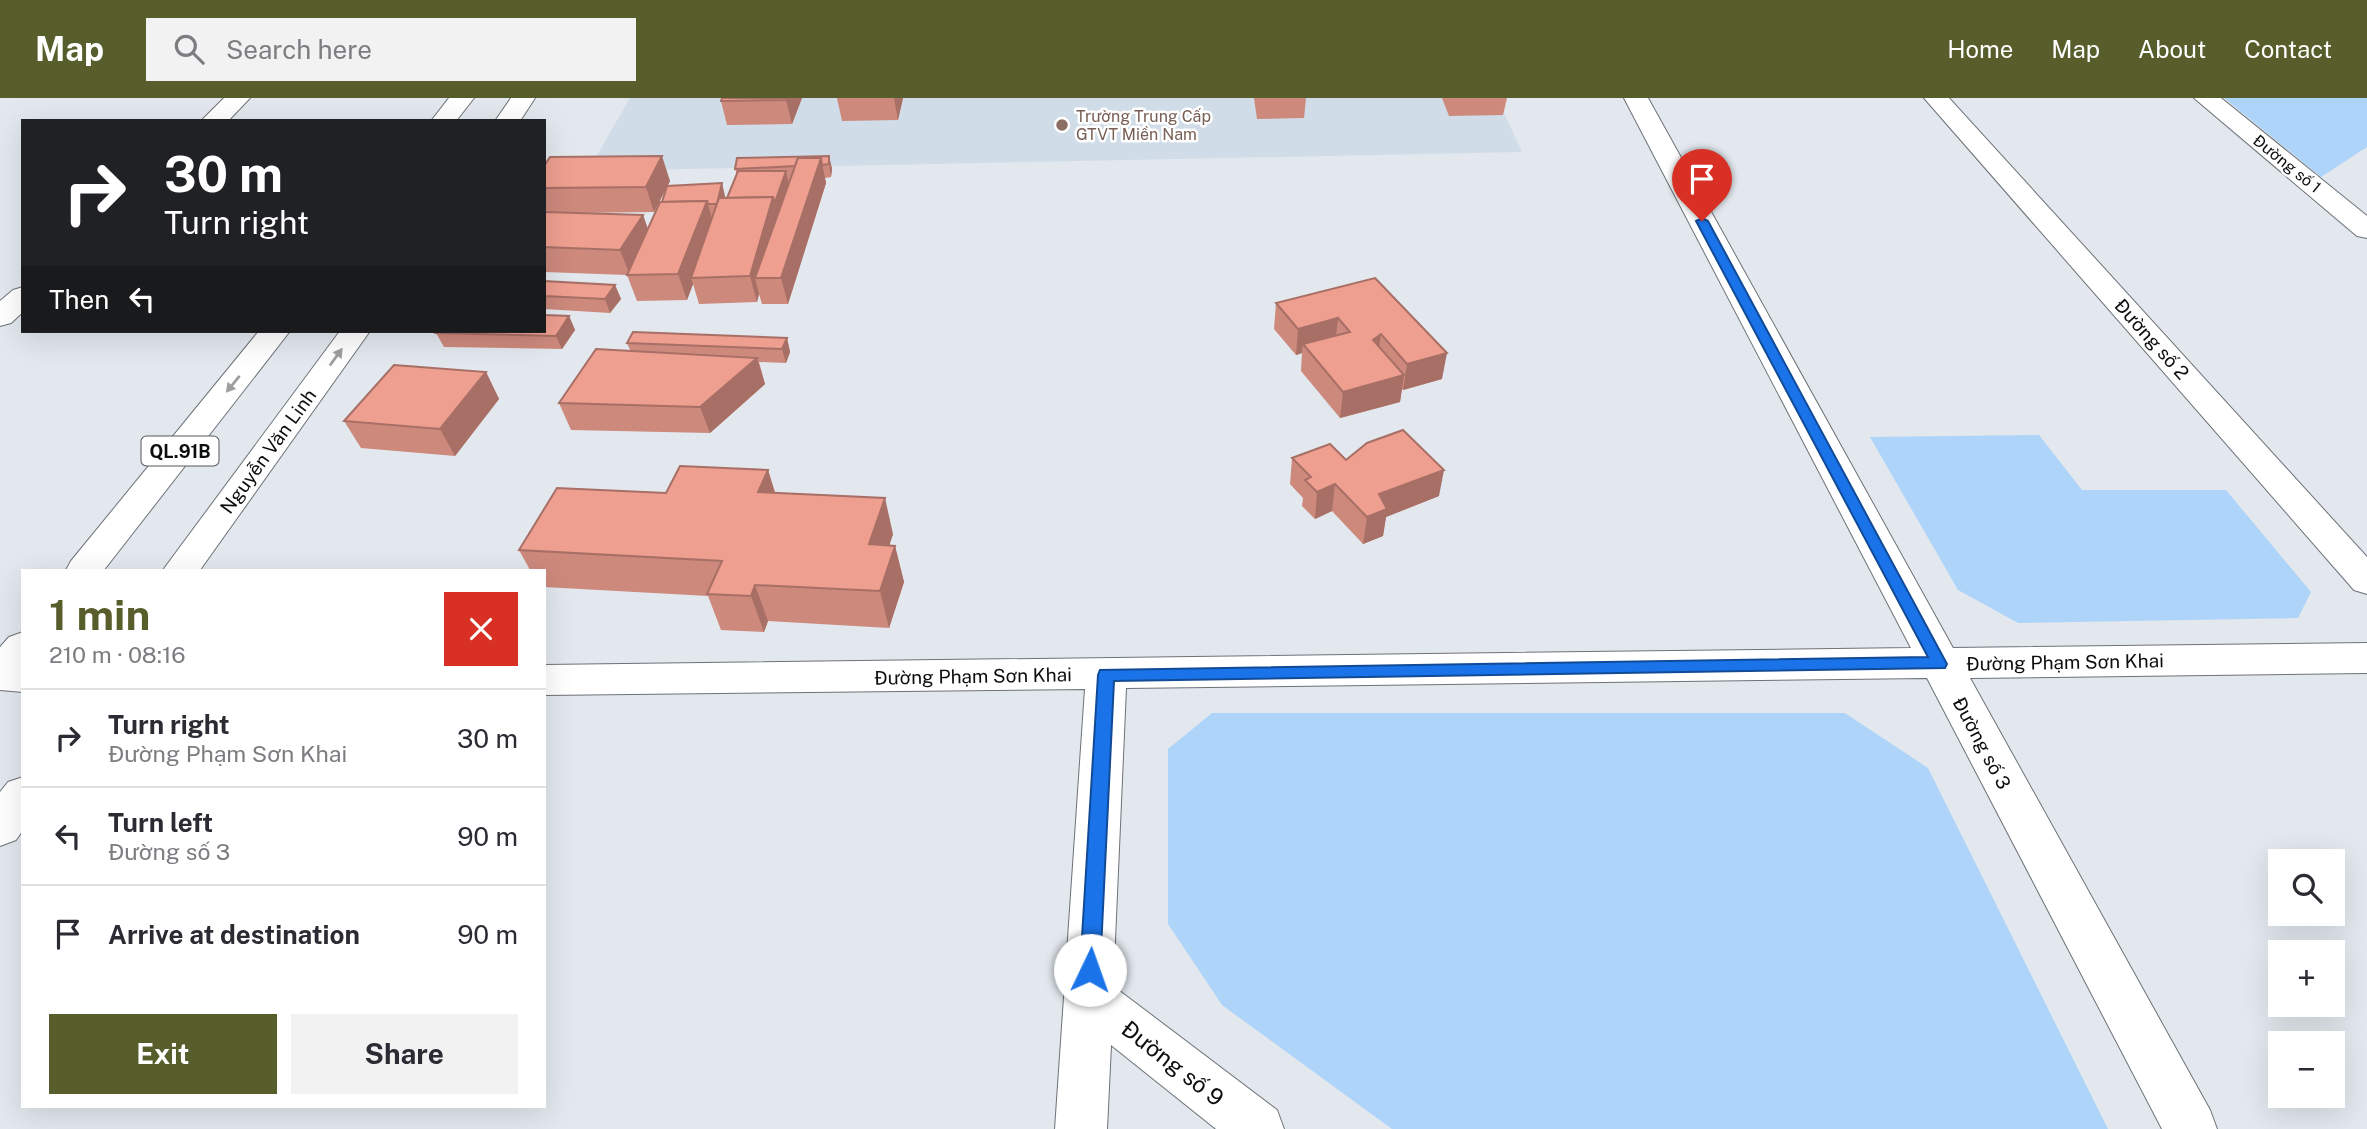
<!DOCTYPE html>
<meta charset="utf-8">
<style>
body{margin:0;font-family:"Public Sans",sans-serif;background:#f2f2f3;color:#2b2b33;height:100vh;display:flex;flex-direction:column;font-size:26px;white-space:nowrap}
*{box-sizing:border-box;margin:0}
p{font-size:23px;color:#7c7c81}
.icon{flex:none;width:38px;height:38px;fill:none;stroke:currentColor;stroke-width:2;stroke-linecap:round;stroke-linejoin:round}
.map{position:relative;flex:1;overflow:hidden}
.side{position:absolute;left:21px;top:471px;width:525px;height:539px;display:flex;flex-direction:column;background:#fff;border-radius:0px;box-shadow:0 7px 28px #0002}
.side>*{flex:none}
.top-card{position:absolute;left:21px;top:21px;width:525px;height:214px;border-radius:0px;box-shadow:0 7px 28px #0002;background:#202124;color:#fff;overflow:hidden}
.controls{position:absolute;left:2268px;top:751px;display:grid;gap:14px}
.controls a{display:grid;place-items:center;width:77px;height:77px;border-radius:0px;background:#fff;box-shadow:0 7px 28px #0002;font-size:35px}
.pin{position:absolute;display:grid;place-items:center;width:60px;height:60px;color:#fff;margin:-72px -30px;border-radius:50% 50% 50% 0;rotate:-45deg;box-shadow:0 0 7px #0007}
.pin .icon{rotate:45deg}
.me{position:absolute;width:77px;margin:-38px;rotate:3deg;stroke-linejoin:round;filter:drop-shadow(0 0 5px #0008)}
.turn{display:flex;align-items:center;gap:24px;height:147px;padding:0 28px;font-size:32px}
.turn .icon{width:91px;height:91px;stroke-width:2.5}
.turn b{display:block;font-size:49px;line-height:60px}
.then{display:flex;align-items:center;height:66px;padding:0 28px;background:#0003;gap:14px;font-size:26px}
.round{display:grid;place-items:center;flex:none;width:74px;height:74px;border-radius:0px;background:#f2f2f3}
.headline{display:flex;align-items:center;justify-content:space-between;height:119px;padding:0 28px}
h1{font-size:42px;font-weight:700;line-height:52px;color:#575d2b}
.button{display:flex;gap:14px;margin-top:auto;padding:14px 28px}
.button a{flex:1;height:80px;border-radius:0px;background:#575d2b;color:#fff;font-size:28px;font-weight:700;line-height:80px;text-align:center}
.button a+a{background:#f2f2f3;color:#2b2b33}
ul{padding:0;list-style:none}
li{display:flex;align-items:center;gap:21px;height:98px;padding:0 28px;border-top:2px solid #e1e1e2}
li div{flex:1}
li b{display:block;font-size:26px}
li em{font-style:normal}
header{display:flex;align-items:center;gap:42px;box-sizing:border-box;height:98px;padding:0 35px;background:#575d2b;color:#fff}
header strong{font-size:33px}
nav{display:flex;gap:38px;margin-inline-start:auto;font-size:24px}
.search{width:490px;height:63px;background:#f2f2f3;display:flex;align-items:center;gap:18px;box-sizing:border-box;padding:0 24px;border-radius:0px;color:#7c7c81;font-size:26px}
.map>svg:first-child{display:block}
.built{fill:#d0dce8}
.green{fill:#afd4f9}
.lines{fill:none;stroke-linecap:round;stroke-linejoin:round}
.minor-casing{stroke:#6c7277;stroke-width:2}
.primary-casing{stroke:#6c7277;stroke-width:2}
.trunk-casing{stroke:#6c7277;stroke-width:2}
.minor{fill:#fff;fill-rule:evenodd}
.primary{fill:#fff;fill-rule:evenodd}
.trunk{fill:#fff;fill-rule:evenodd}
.wall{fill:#cd897c}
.shaded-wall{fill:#a76f65}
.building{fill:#ee9f90;stroke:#a76f65;stroke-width:2}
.oneway{fill:#9d9e9f}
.route{fill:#1a73e8;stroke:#114b97;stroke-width:2}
.education-dot{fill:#8d6e63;stroke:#fff;stroke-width:2.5}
.labels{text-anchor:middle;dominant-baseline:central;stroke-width:5;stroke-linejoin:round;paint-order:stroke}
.far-education-label{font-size:16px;fill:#785e54;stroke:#fff;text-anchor:start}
.far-street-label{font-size:16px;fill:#0b0d0f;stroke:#fff}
.shield{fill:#fff;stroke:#545657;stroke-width:2}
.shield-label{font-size:18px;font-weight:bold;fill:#0b0d0f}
.street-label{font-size:19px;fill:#0b0d0f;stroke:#fff}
.near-street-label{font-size:23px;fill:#0b0d0f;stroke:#fff}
</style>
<header>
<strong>Map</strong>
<div class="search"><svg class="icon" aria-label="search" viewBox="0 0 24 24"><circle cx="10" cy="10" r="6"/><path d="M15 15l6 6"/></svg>Search here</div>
<nav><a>Home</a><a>Map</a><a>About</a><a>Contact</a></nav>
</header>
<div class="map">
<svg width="2367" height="1031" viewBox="0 0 2367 1031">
<rect width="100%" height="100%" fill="#e2e8ee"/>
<polygon class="built" points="630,0 1497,0 1522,54 588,73"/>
<g class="green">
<polygon points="2224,0 2367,0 2367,49 2321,79"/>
<polygon points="2039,337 2082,392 2226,392 2311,494 2298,520 2018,525 1958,492 1870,339"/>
<polygon points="1212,615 1845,615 1928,670 2108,1031 1392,1031 1222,907 1168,826 1168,651"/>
</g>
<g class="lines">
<g class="minor-casing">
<g id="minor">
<polygon points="224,0 250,0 228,23 201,23"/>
<polygon points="1624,0 1648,0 1953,550 2367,545 2367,575 1970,580 2210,1012 2217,1031 2162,1031 1927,580 1126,590 1113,888 1277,1012 1284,1031 1216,1031 1111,947 1107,1031 1055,1031 1085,591 544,597 544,567 1911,550"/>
<polygon points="1924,0 1949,0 2367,459 2367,496 2354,492"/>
<polygon points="2194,0 2221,0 2367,118 2367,140 2357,138"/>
<polygon points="23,189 23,214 11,225 0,228 0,203 13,192"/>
</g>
</g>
<g class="primary-casing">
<polygon id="primary" points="0,562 23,564 23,594 0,592"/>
</g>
<g class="trunk-casing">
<g id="trunk">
<polygon points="449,0 474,0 456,23 431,23"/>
<polygon points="511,0 535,0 520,23 495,23"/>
<polygon points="259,233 290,233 104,472 66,472 71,463"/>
<polygon points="340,233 370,233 200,472 163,472"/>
<path d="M23,534C23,562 31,583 0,592V549L9,539Z"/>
<polygon points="23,679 23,732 16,742 0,748 0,694 8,684"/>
</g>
</g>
<use href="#minor" class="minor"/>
<use href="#primary" class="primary"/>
<use href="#trunk" class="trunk"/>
</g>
<g class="wall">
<polygon points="802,0 792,26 727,27 721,3"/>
<polygon points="837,0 903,0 898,22 842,23"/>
<polygon points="1254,0 1306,0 1304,20 1257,21"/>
<polygon points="1442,0 1507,0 1503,17 1449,18"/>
<polygon points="829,58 832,71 831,79 825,80 826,85 788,206 762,206 759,196 757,204 699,206 693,186 687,202 637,203 627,177 544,174 544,68 670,83 654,114 571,115 643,117 648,131 725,98 725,100 727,100 737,77 735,71"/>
<polygon points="1375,180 1442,281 1403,292 1402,291 1400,304 1340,320 1301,273 1302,255 1296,257 1274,231 1276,205"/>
<polygon points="544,183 615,187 621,201 610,215 544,211"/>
<polygon points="569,218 575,232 562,251 444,249 436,235"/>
<polygon points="787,240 790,254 786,265 759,264 765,286 710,335 571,332 559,305 630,252 627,245"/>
<polygon points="486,274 499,301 455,358 361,350 344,323"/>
<polygon points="1292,360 1346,362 1439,398 1386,419 1383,438 1363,446 1332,413 1315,421 1302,408 1303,400 1290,386"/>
<polygon points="768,372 775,394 893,436 889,447 895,448 904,484 889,530 768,523 764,534 721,532 708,498 544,489 544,472 530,472 519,452 666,395"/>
</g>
<g class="shaded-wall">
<polygon points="787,0 802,0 792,26 786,2"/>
<polygon points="894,0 903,0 898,22"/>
<polygon points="662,58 670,83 654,114 646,89"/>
<polygon points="829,58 832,71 831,79 829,66"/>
<polygon points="821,60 826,85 788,206 781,180"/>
<polygon points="786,73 789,86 755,180 759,196 757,204 750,178 773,99"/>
<polygon points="722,85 725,98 721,119 717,106"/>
<polygon points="707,103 714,128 691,180 693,186 687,202 678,176"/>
<polygon points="643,117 652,143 630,177 620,152"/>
<polygon points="615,187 621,201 610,215 605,201"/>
<polygon points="569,218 575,232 562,251 556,238"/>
<polygon points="1338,220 1335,247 1303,246 1302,255 1296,257 1298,231"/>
<polygon points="1381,236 1377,263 1373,242"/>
<polygon points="787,240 790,254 786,265 782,251"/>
<polygon points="1447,255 1442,281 1403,292 1407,266"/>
<polygon points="757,260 765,286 710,335 700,309"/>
<polygon points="486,274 499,301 455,358 440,331"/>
<polygon points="1404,277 1400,304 1340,320 1343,294"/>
<polygon points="768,372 779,409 758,394"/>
<polygon points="1444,372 1439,398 1386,419 1383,438 1363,446 1367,419 1379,396"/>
<polygon points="1335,386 1332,413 1315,421 1317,394"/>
<polygon points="885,400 893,436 878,483 869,446"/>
<polygon points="895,448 904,484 889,530 880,493"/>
<polygon points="755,487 768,523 764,534 751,498"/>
</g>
<g class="building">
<polygon points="722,0 787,0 786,2 721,3"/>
<polygon points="662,58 646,89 544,90 544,68 550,59"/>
<polygon points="829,58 829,66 822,67 821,60 798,60 795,68 735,71 737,60"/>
<polygon points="798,60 821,60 781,180 755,180"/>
<polygon points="738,73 786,73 775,104 773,99 727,100"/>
<polygon points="722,85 717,106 708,106 707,103 662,104 667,88"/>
<polygon points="773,99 750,178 691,180 719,100"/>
<polygon points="707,103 678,176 627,177 660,104"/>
<polygon points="544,114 643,117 620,152 544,149"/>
<polygon points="1375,180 1447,255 1407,266 1381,236 1373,242 1404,277 1343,294 1303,246 1350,234 1338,220 1298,231 1276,205"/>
<polygon points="544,183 615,187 605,201 544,198"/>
<polygon points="544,217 569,218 556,238 436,235 438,233 544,233"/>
<polygon points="633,234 787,240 782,251 627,245"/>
<polygon points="596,251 757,260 700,309 559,305"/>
<polygon points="394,267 486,274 440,331 344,323"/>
<polygon points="1403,332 1444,372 1379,396 1387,411 1367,419 1335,386 1317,394 1305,382 1311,379 1292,360 1330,346 1346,362 1367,345"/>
<polygon points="680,368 768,372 758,394 885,400 869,446 895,448 880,493 755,487 751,498 707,496 722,463 519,452 557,390 666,395"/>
</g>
<defs><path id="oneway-solid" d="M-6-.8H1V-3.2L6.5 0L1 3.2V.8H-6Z" transform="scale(1.75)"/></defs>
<g class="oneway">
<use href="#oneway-solid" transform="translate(336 259) rotate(-54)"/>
<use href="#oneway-solid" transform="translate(233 286) rotate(129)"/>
</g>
<polygon class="route" points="1702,120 1708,123 1947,566 1945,570 1114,583 1100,872 1097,878 1090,881 1083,878 1080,872 1098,577 1100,572 1928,559 1696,123"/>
<circle class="education-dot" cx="1062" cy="27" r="7"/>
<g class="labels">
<g class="far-education-label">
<text x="1076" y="18">Trường Trung Cấp<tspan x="1076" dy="18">GTVT Miền Nam</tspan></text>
</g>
<g class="far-street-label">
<text transform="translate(2287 66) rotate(39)">Đường số 1</text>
</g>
<rect class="shield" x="141.5" y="338.5" width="77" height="29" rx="5"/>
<g class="shield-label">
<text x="180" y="353">QL.91B</text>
</g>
<g class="street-label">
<text transform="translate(2152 241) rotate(48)">Đường số 2</text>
<text transform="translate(268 353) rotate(-54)">Nguyễn Văn Linh</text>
<text transform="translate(2065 564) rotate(-1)">Đường Phạm Sơn Khai</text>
<text transform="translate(973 578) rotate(-1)">Đường Phạm Sơn Khai</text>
<text transform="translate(1982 645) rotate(62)">Đường số 3</text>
</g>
<g class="near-street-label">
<text transform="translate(1173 965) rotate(38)">Đường số 9</text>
</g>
</g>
</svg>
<div class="controls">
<a><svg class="icon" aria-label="search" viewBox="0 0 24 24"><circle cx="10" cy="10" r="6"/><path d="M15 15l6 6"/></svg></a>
<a>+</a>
<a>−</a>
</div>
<div class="pin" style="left:1702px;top:123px;background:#d93025"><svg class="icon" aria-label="arrive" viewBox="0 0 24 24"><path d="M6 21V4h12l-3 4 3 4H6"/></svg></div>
<svg class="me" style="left:1090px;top:872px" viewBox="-20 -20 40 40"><circle r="19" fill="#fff"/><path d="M0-13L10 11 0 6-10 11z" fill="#1a73e8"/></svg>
<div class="top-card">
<div class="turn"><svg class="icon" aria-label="right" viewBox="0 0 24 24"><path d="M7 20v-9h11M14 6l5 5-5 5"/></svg><div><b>30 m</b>Turn right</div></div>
<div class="then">Then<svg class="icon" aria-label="left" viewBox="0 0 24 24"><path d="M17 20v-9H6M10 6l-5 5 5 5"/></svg></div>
</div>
<section class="side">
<div class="headline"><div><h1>1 min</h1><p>210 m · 08:16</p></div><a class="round" style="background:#d93025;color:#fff"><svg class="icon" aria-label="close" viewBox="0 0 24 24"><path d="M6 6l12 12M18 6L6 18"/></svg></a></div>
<ul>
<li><svg class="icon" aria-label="right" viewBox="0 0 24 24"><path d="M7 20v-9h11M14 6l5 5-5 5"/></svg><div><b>Turn right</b><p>Đường Phạm Sơn Khai</p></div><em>30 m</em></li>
<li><svg class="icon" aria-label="left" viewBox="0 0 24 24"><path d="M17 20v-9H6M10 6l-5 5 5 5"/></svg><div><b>Turn left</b><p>Đường số 3</p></div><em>90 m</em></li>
<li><svg class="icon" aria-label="arrive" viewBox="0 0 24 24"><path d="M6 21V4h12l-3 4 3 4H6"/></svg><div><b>Arrive at destination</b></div><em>90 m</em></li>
</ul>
<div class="button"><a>Exit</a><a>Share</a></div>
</section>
</div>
